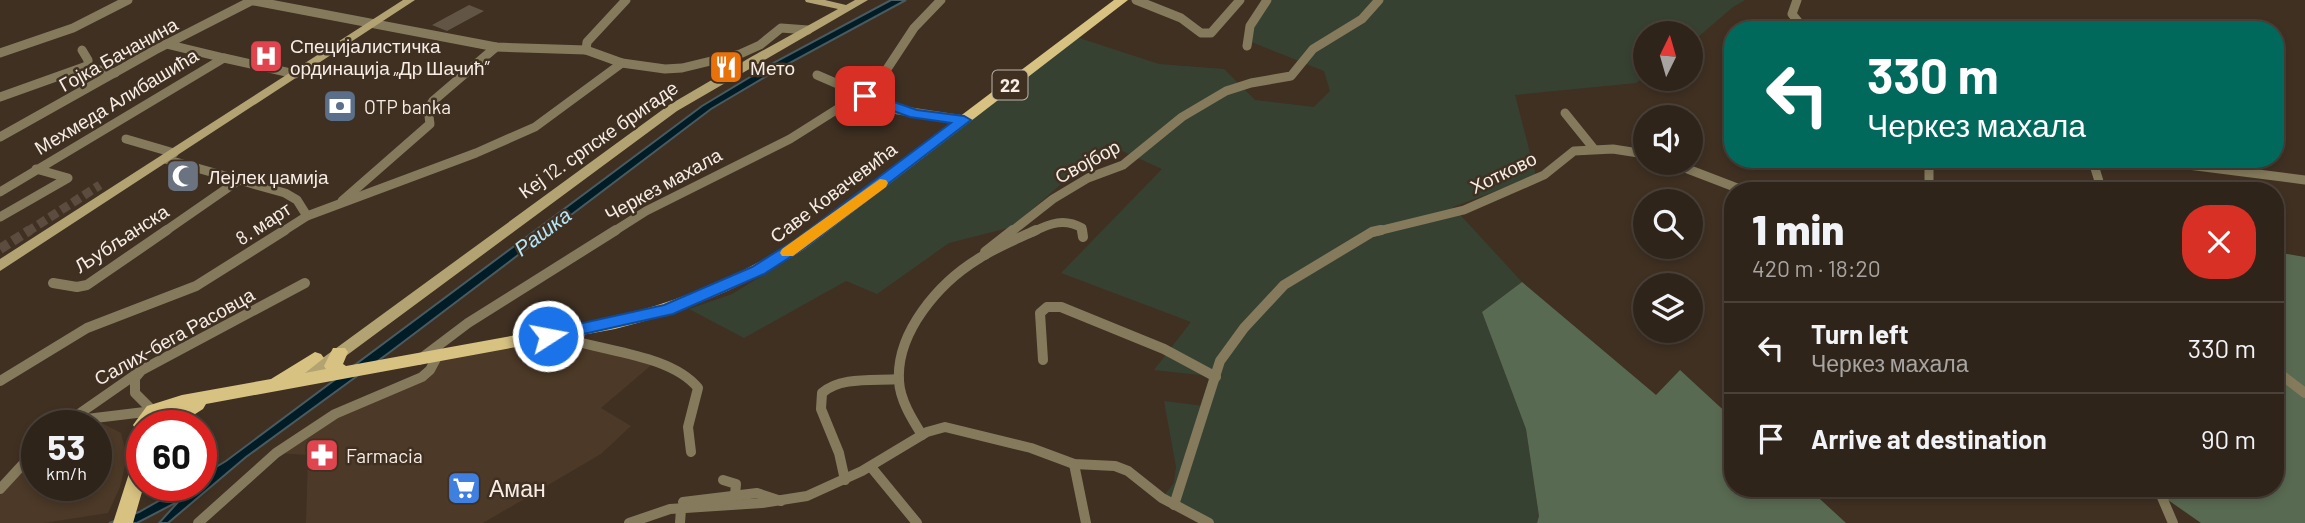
<!DOCTYPE html>
<meta charset="utf-8">
<style>
body{margin:0;font-family:Barlow,sans-serif;background:#372c23;color:#f1f3f6;height:100vh;display:flex;flex-direction:column;font-size:26px;white-space:nowrap}
*{box-sizing:border-box;margin:0}
p{font-size:23px;color:#a7a4a2}
.icon{flex:none;width:38px;height:38px;fill:none;stroke:currentColor;stroke-width:2;stroke-linecap:round;stroke-linejoin:round}
.map{position:relative;flex:1;overflow:hidden}
.side{position:absolute;left:1724px;top:182px;width:560px;height:315px;display:flex;flex-direction:column;background:#2f241a;border-radius:28px;box-shadow:0 4px 10px #0003,0 0 0 2px #4a4139}
.side>*{flex:none}
.guide{position:absolute;left:1724px;top:21px;width:560px;height:147px;border-radius:28px;box-shadow:0 4px 10px #0003,0 0 0 2px #4a4139;background:#00695c;color:#fff;overflow:hidden}
.needle{width:46px;rotate:5deg}
.buttons{position:absolute;left:1633px;top:21px;display:grid;gap:14px}
.buttons a{display:grid;place-items:center;width:70px;height:70px;border-radius:50%;background:#2f241a;box-shadow:0 4px 10px #0003,0 0 0 2px #4a4139;font-size:35px}
.speed{position:absolute;left:21px;top:410px;display:flex;gap:14px;font-size:35px;font-weight:700;text-align:center}
.speed>*{display:grid;place-content:center;width:91px;height:91px;border-radius:50%;background:#2f241a;box-shadow:0 4px 10px #0003,0 0 0 2px #4a4139;line-height:1}
.speed small{font-size:18px;font-weight:400}
.speed .limit{border:10px solid #d22;background:#fff;color:#111}
.pin{position:absolute;display:grid;place-items:center;width:60px;height:60px;color:#fff;margin:-30px;border-radius:14px;box-shadow:0 4px 10px #0006}
.me{position:absolute;width:77px;margin:-38px;rotate:79deg;stroke-linejoin:round;filter:drop-shadow(0 0 5px #0008)}
.turn{display:flex;align-items:center;gap:24px;height:147px;padding:0 28px;font-size:32px}
.turn .icon{width:91px;height:91px;stroke-width:2.5}
.turn b{display:block;font-size:49px;line-height:60px}
.round{display:grid;place-items:center;flex:none;width:74px;height:74px;border-radius:28px;background:#372c23}
.overview{display:flex;align-items:center;justify-content:space-between;height:119px;padding:0 28px}
h1{font-size:42px;font-weight:800;line-height:52px}
ul{padding:0;list-style:none}
li{display:flex;align-items:center;gap:21px;height:91px;padding:0 28px;border-top:2px solid #4a4139}
li div{flex:1}
li b{display:block;font-size:26px}
li em{font-style:normal}
.map>svg:first-child{display:block}
.built{fill:#4c3927}
.green{fill:#374132}
.forest{fill:#596a52}
.water{fill:#001d27;stroke:#4a5b60;stroke-width:2}
.building{fill:#635545}
.lines{fill:none;stroke-linecap:round;stroke-linejoin:round}
.street-tunnel-far1{stroke:#5b4c3f;stroke-width:9;stroke-dasharray:9 4.5;stroke-linecap:butt}
.street-tunnel{stroke:#5b4c3f;stroke-width:10;stroke-dasharray:10 5;stroke-linecap:butt}
.street-far1{stroke:#857b5c;stroke-width:9}
.street{stroke:#857b5c;stroke-width:10}
.secondary{fill:#b3a372;fill-rule:evenodd}
.primary{fill:#d7c281;fill-rule:evenodd}
.route{fill:#1a73e8;stroke:#114b97;stroke-width:2}
.slow{fill:#f59e0b}
.labels{text-anchor:middle;dominant-baseline:central;stroke-width:5;stroke-linejoin:round;paint-order:stroke}
.shield{fill:#3f3022;stroke:#c0b4aa;stroke-width:2}
.shield-label{font-size:18px;font-weight:bold;fill:#f7ede5}
.poi-label{font-size:19px;fill:#f7ede5;stroke:#3f3022;text-anchor:start}
.street-label{font-size:19px;fill:#f7ede5;stroke:#3f3022}
.water-label{font-size:21px;font-style:italic;fill:#b5e7fa;stroke:#3f3022}
.near-poi-label{font-size:23px;fill:#f7ede5;stroke:#3f3022;text-anchor:start}
</style>
<div class="map">
<svg width="2305" height="523" viewBox="0 0 2305 523">
<rect width="100%" height="100%" fill="#3f3022"/>
<g class="built">
<polygon points="572,332 575,341 655,362 601,408 631,426 601,454 483,523 306,523 308,455 276,453 335,414 422,377 437,357"/>
<polygon points="82,422 102,423 121,433 127,457 120,487 108,513 44,523 0,523 0,494 37,455 37,485 96,485 96,425 73,425"/>
</g>
<polygon class="green" points="1272,0 1745,0 1733,7 1691,43 1690,33 1645,33 1645,77 1636,83 1515,95 1536,176 1453,207 1522,282 1482,312 1526,429 1539,516 1537,523 1209,523 1162,498 1174,483 1176,467 1164,401 1204,406 1209,376 1154,370 1191,322 1061,273 1162,169 1107,144 1012,227 949,243 877,294 846,281 744,338 689,309 732,294 796,255 1076,37 1159,64 1224,69 1255,100 1314,107 1330,91 1324,71 1246,40"/>
<g class="forest">
<polygon points="2275,252 2305,257 2305,523 2201,523 2168,500 2160,488 2275,488"/>
<polygon points="1522,282 1656,395 1680,370 1732,418 1732,488 1808,488 1846,523 1537,523 1539,516 1526,429 1482,312"/>
</g>
<polygon class="water" points="891,0 906,0 782,67 711,109 390,352 246,457 168,523 159,523 179,501 137,523 109,523 139,512 187,485 201,485 201,476 226,461 702,106 775,62"/>
<polygon class="building" points="469,5 484,11 447,31 432,25"/>
<g class="lines">
<polyline class="street-tunnel-far1" points="27,232 100,185"/>
<polyline class="street-tunnel" points="0,249 30,230"/>
<g class="street-far1">
<polyline points="249,0 496,47 586,50 622,63 665,69 682,68 740,54 760,45 781,28 808,30"/>
<polyline points="1136,0 1181,18 1201,33 1211,33 1240,0"/>
<polyline points="1797,0 1792,14 1805,30"/>
<polyline points="166,44 224,58"/>
<polyline points="1247,46 1250,26 1267,0"/>
<polyline points="82,50 88,60 88,66"/>
<polyline points="586,50 587,42 626,0"/>
<polyline points="0,53 73,28 128,0"/>
<polyline points="817,75 898,110 964,120"/>
<polyline points="0,97 84,67 115,73"/>
<polyline points="1565,113 1594,149"/>
<polyline points="0,137 155,50 253,0"/>
<polyline points="126,139 174,153"/>
<polyline points="165,159 285,193 297,200 307,216"/>
<polyline points="1929,159 1929,182 1933,191"/>
<polyline points="2102,159 2094,165 2102,191"/>
<polyline points="2141,159 2305,180"/>
<polyline points="1672,163 1745,191"/>
<polyline points="0,192 224,58 295,74"/>
<polyline points="342,201 430,124 428,109 433,101 496,47"/>
<polyline points="0,217 68,178 36,169"/>
<polyline points="164,232 239,180"/>
<polyline points="282,232 307,216 476,153 535,127 622,63"/>
<polyline points="613,232 646,211 790,139 847,103 885,72 914,28 941,0"/>
<polyline points="1011,232 1053,199 1088,178 1123,165 1182,117 1226,91 1251,83 1291,76 1313,49 1362,19 1379,0"/>
<path d="M1033,232C1050,223 1065,218 1082,228V232"/>
<polyline points="1374,232 1464,210 1544,175 1574,151 1613,149 1645,154"/>
</g>
<g class="street">
<polyline points="1082,230 1083,237"/>
<polyline points="985,255 985,252 1013,230"/>
<polyline points="53,283 77,287 87,285 167,230"/>
<path d="M572,332L575,341C612,352 673,357 698,388L688,427L691,452"/>
<polyline points="419,360 468,323 616,230"/>
<polyline points="1043,360 1040,313 1047,307 1061,307 1164,349 1216,377"/>
<polyline points="2275,370 2305,393"/>
<polyline points="140,372 135,378 135,393 153,411"/>
<polyline points="0,381 87,328 196,286 285,230"/>
<polyline points="70,421 153,411"/>
<polyline points="63,425 142,370 305,283"/>
<path d="M922,435C912,419 900,400 899,381C896,332 939,283 978,259C996,247 1017,239 1036,230"/>
<polyline points="1074,464 1086,523"/>
<polyline points="871,467 917,523"/>
<polyline points="723,480 736,484 735,495"/>
<path d="M845,480L839,453L821,409L822,393C840,376 876,381 899,379"/>
<polyline points="2158,488 2173,523"/>
<polyline points="0,489 37,449"/>
<polyline points="683,502 757,493 781,501"/>
<polyline points="1174,505 1220,361 1244,328 1284,285 1372,232 1381,230"/>
<polyline points="198,523 276,453 335,414 422,377 430,370 437,357"/>
<polyline points="629,523 670,509 762,503 807,496 862,471 927,432 945,427 1031,448 1074,464 1115,466 1128,471 1162,498 1209,523"/>
<polyline points="680,523 681,509"/>
</g>
<g class="secondary">
<polygon points="403,0 415,0 0,271 0,259"/>
<polygon points="805,0 825,0 846,5 855,0 868,0 677,111 308,384 298,384 295,380 298,376 669,105 751,57 838,9 806,2"/>
</g>
<g class="primary">
<path d="M1114,0H1128L806,248C747,287 684,312 615,329L206,404L203,409L178,425H155L158,420L170,413L159,416L152,425H142V432L136,430L133,425L147,406L182,395L271,379L315,352L321,354L324,358L305,373L326,369L324,366L333,348H345L348,352L343,364L346,366L615,317C680,301 739,277 796,240Z"/>
<polygon points="142,454 142,485 144,485 133,523 113,523 133,461 135,456"/>
</g>
</g>
<polygon class="route" points="865,92 917,110 964,116 971,120 806,247 764,274 673,314 548,342 542,340 540,336 542,332 664,305 752,267 795,240 951,123 910,117 860,99 858,96"/>
<polygon class="slow" points="880,179 886,180 888,183 886,187 793,256 782,256 780,253 782,249"/>
<defs>
<g id="hospital-square" transform="scale(1.75)"><rect x="-9" y="-9" width="18" height="18" rx="4" fill="#e0444e" stroke="#3f3022"/><path d="M-5-5h3v3.5h4V-5h3V5h-3V1.5h-4V5h-3Z" fill="#fff"/></g>
<g id="restaurant-square" transform="scale(1.75)"><rect x="-9" y="-9" width="18" height="18" rx="4" fill="#e8710a" stroke="#3f3022"/><path d="M-5-6h1v4h1v-4h1v4h1v-4h1v5L-1.5 .5V6h-2V.5L-5-1ZM5-6V6H3V1.5H1.5Q1.5-4 5-6Z" fill="#fff"/></g>
<g id="bank-square" transform="scale(1.75)"><rect x="-9" y="-9" width="18" height="18" rx="4" fill="#5c6f8a" stroke="#3f3022"/><path d="M-6-4H6V4H-6ZM0-2.3a2.3 2.3 0 1 0 0 4.6a2.3 2.3 0 1 0 0-4.6Z" fill="#fff"/></g>
<g id="mosque-square" transform="scale(1.75)"><rect x="-9" y="-9" width="18" height="18" rx="4" fill="#6b7280" stroke="#3f3022"/><path d="M3.5-4.9A6 6 0 1 0 3.5 4.9A5 5 0 1 1 3.5-4.9Z" fill="#fff"/></g>
<g id="pharmacy-square" transform="scale(1.75)"><rect x="-9" y="-9" width="18" height="18" rx="4" fill="#e0444e" stroke="#3f3022"/><path d="M-2-6h4v4h4v4h-4v4h-4v-4h-4v-4h4Z" fill="#fff"/></g>
<g id="supermarket-square" transform="scale(1.75)"><rect x="-9" y="-9" width="18" height="18" rx="4" fill="#3f7fe0" stroke="#3f3022"/><path d="M-6-5.5h2.5l.6 2H6L4.5 2H-2.5L-4.4-4H-6ZM-1.5 3.2a1.3 1.3 0 1 0 .1 0ZM3 3.2a1.3 1.3 0 1 0 .1 0Z" fill="#fff"/></g>
</defs>
<g fill-rule="evenodd">
<use href="#hospital-square" x="266" y="56"/>
<use href="#restaurant-square" x="726" y="67"/>
<use href="#bank-square" x="340" y="106"/>
<use href="#mosque-square" x="183" y="176"/>
<use href="#pharmacy-square" x="322" y="455"/>
<use href="#supermarket-square" x="464" y="488"/>
</g>
<g class="labels">
<rect class="shield" x="992.5" y="70.5" width="35" height="29" rx="5"/>
<g class="shield-label">
<text x="1010" y="85">22</text>
</g>
<g class="poi-label">
<text x="290" y="45">Специјалистичка<tspan x="290" dy="22">ординација „Др Шачић”</tspan></text>
<text x="750" y="67">Мето</text>
<text x="364" y="106">OTP banka</text>
<text x="208" y="176">Лејлек џамија</text>
<text x="346" y="455">Farmacia</text>
</g>
<g class="street-label">
<text transform="translate(118 54) rotate(-29)">Гојка Бачанина</text>
<text transform="translate(116 101) rotate(-31)">Мехмеда Алибашића</text>
<text transform="translate(598 139) rotate(-35)">Кеј 12. српске бригаде</text>
<text transform="translate(1087 161) rotate(-28)">Својбор</text>
<text transform="translate(1503 172) rotate(-26)">Хотково</text>
<text transform="translate(663 184) rotate(-29)">Черкез махала</text>
<text transform="translate(833 192) rotate(-37)">Саве Ковачевића</text>
<text transform="translate(263 223) rotate(-33)">8. март</text>
<text transform="translate(121 238) rotate(-33)">Љубљанска</text>
<text transform="translate(174 336) rotate(-29)">Салих-бега Расовца</text>
</g>
<g class="water-label">
<text transform="translate(542 231) rotate(-37)">Рашка</text>
</g>
<g class="near-poi-label">
<text x="489" y="488">Аман</text>
</g>
</g>
</svg>
<div class="buttons">
<a><svg class="needle" viewBox="-14 -14 28 28"><path d="M0-13l5 13h-10z" fill="#e53935"/><path d="M0 13l5-13h-10z" fill="#a7a4a2"/></svg></a>
<a><svg class="icon" aria-label="sound" viewBox="0 0 24 24"><path d="M4 9h4l5-4v14l-5-4H4zM17 9q2 3 0 6"/></svg></a>
<a><svg class="icon" aria-label="search" viewBox="0 0 24 24"><circle cx="10" cy="10" r="6"/><path d="M15 15l6 6"/></svg></a>
<a><svg class="icon" aria-label="layers" viewBox="0 0 24 24"><path d="M12 4l9 5-9 5-9-5zM3 14l9 5 9-5"/></svg></a>
</div>
<div class="speed"><div>53<small>km/h</small></div><div class="limit">60</div></div>
<div class="pin" style="left:865px;top:96px;background:#d93025"><svg class="icon" aria-label="arrive" viewBox="0 0 24 24"><path d="M6 21V4h12l-3 4 3 4H6"/></svg></div>
<svg class="me" style="left:548px;top:336px" viewBox="-20 -20 40 40"><circle r="17" fill="#1a73e8" stroke="#fff" stroke-width="3"/><path d="M0-11L8 9 0 5-8 9z" fill="#fff"/></svg>
<div class="guide">
<div class="turn"><svg class="icon" aria-label="left" viewBox="0 0 24 24"><path d="M17 20v-9H6M10 6l-5 5 5 5"/></svg><div><b>330 m</b>Черкез махала</div></div>
</div>
<section class="side">
<div class="overview"><div><h1>1 min</h1><p>420 m · 18:20</p></div><a class="round" style="background:#d93025;color:#fff"><svg class="icon" aria-label="close" viewBox="0 0 24 24"><path d="M6 6l12 12M18 6L6 18"/></svg></a></div>
<ul>
<li><svg class="icon" aria-label="left" viewBox="0 0 24 24"><path d="M17 20v-9H6M10 6l-5 5 5 5"/></svg><div><b>Turn left</b><p>Черкез махала</p></div><em>330 m</em></li>
<li><svg class="icon" aria-label="arrive" viewBox="0 0 24 24"><path d="M6 21V4h12l-3 4 3 4H6"/></svg><div><b>Arrive at destination</b></div><em>90 m</em></li>
</ul>
</section>
</div>
